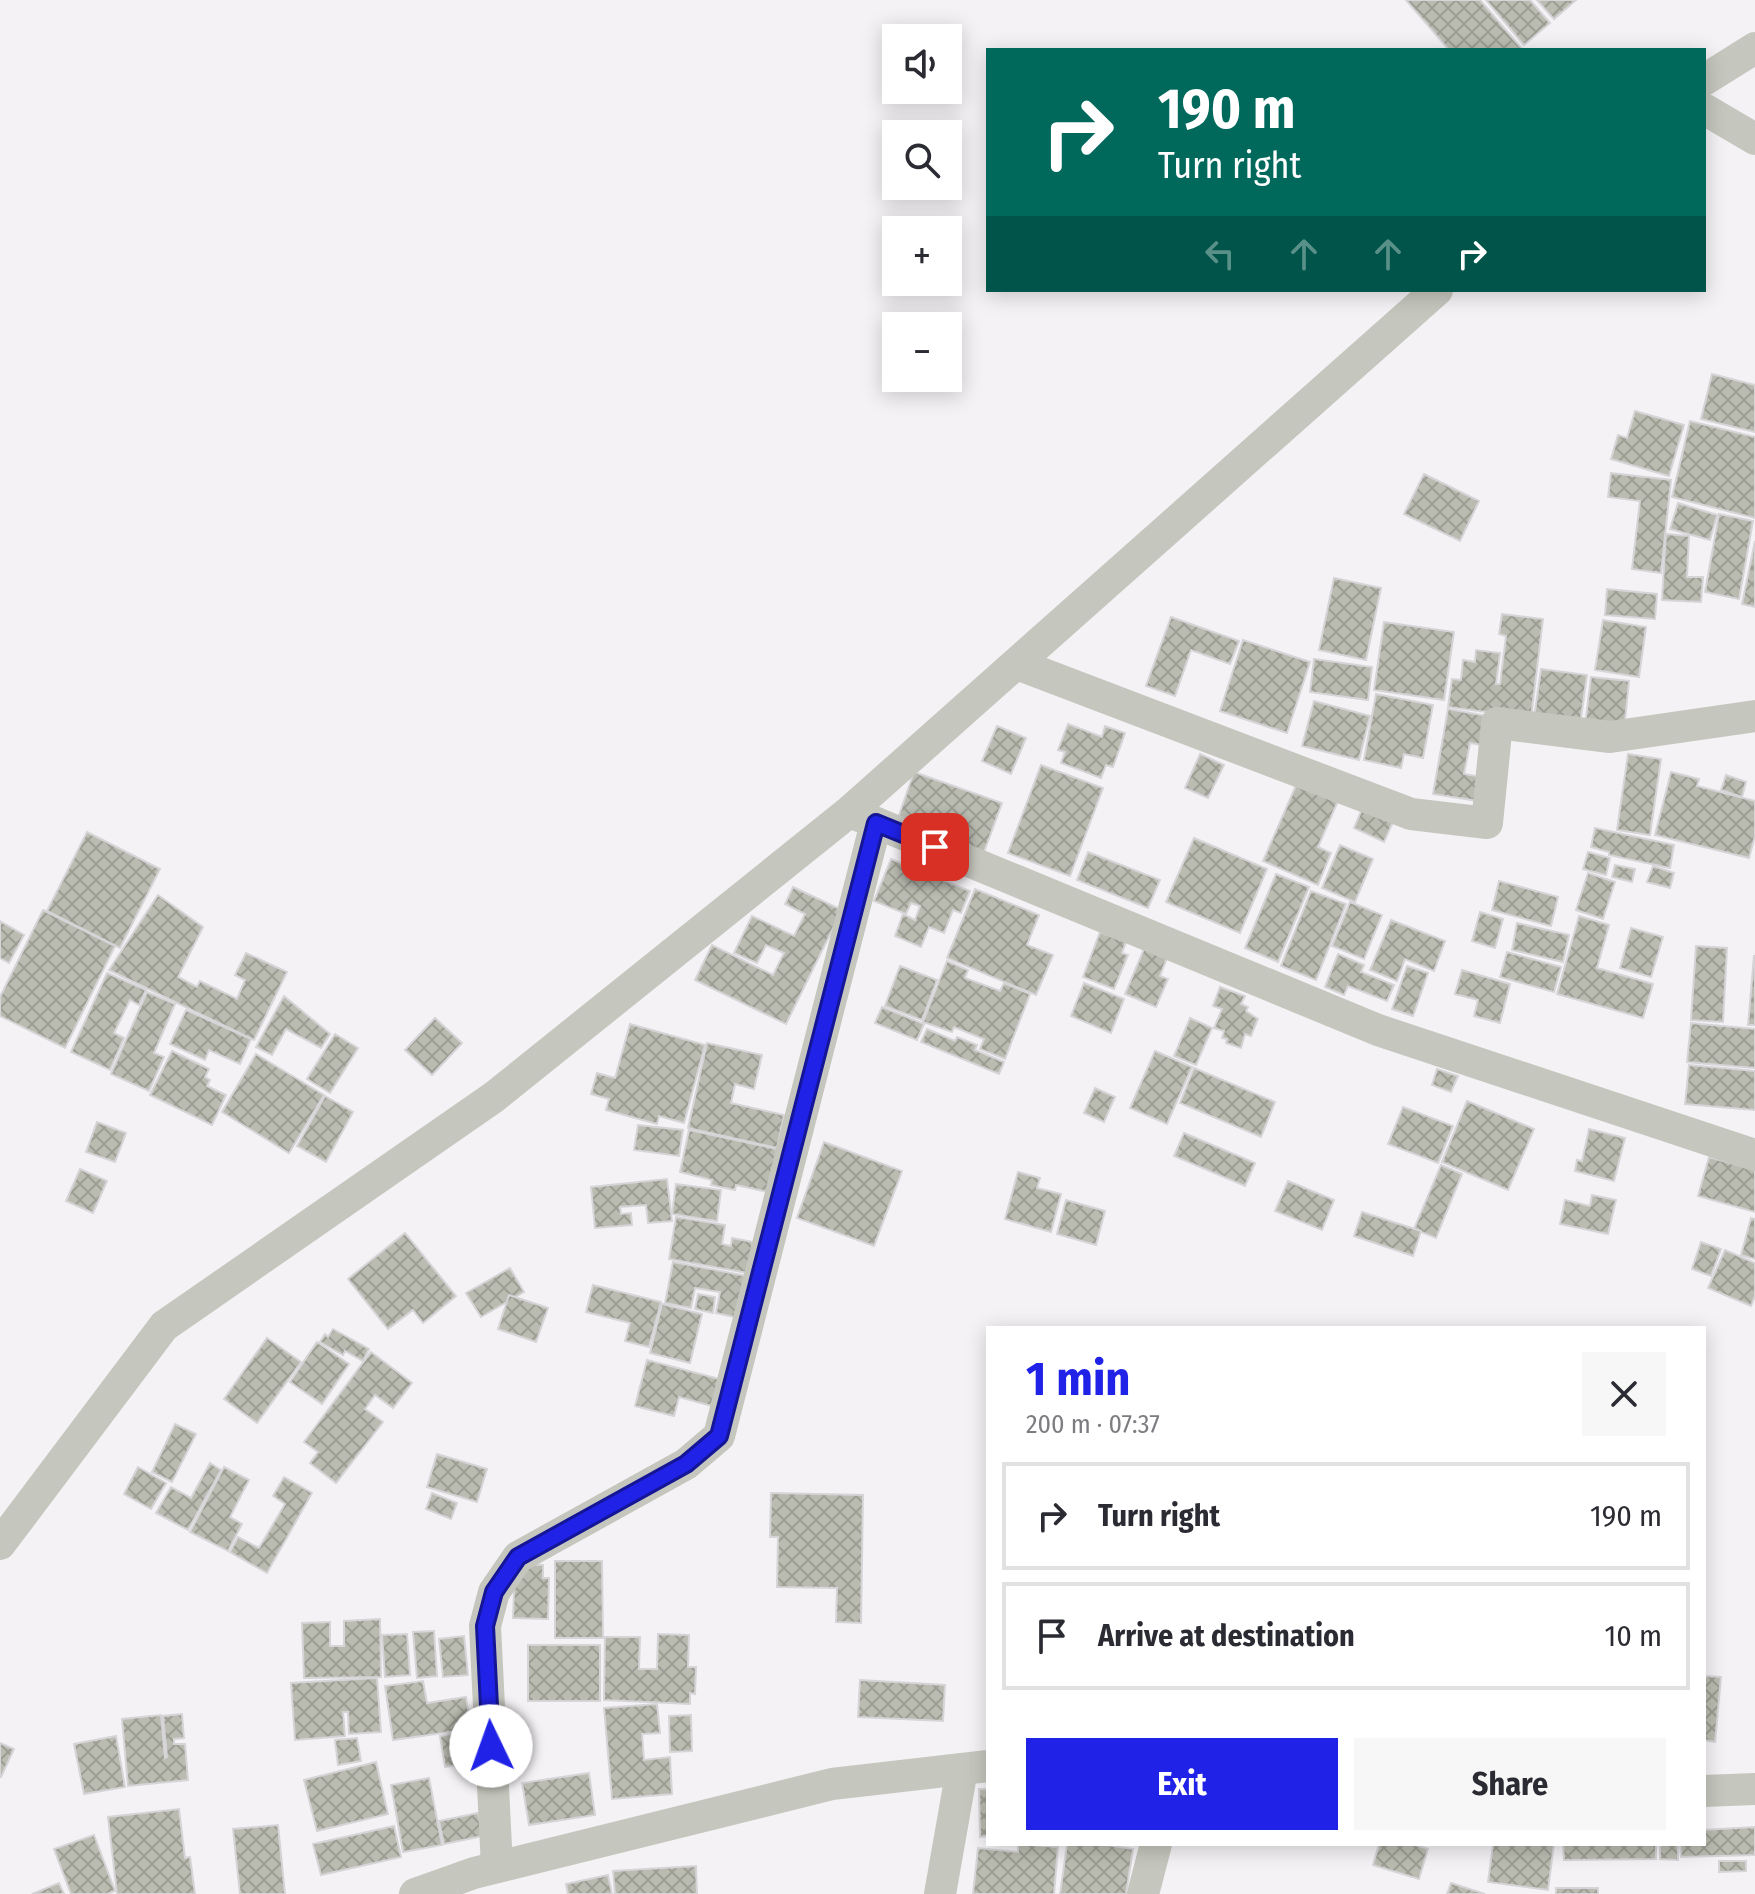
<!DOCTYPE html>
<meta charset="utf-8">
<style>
body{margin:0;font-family:"Fira Sans Condensed",sans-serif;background:#f7f7f7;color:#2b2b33;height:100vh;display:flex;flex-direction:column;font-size:30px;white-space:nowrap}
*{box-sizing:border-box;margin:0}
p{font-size:26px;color:#7c7c81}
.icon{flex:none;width:44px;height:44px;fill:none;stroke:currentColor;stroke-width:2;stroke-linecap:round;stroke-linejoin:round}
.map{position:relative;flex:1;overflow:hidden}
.side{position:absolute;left:986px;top:1326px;width:720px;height:520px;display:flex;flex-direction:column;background:#fff;border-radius:0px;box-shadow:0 4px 20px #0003}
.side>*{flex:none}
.hud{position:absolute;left:986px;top:48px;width:720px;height:244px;border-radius:0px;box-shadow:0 4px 20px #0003;background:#00695c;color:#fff;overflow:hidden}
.controls{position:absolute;left:882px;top:24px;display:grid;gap:16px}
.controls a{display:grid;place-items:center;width:80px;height:80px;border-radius:0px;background:#fff;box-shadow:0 4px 20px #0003;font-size:40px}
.pin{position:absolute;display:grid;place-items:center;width:68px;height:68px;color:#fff;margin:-34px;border-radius:16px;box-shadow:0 4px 12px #0006}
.me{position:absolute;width:88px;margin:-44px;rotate:357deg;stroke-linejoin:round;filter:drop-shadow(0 0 6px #0008)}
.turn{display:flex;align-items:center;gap:28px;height:168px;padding:0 40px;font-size:36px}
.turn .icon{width:104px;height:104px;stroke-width:2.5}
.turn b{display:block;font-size:56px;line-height:68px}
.lanes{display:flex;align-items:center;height:76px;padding:0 40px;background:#0003;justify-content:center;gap:40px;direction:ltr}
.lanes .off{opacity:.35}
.round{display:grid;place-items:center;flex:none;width:84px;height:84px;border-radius:0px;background:#f7f7f7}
.overview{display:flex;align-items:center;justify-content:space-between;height:136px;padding:0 40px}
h1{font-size:48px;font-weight:700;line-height:60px;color:#2022e7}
.action{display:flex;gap:16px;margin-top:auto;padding:16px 40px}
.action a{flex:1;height:92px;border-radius:0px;background:#2022e7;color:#fff;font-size:32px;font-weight:700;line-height:92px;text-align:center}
.action a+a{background:#f7f7f7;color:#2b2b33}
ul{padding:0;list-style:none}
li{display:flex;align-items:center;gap:24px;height:108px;margin:0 16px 12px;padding:0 24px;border:4px solid #e1e1e2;border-radius:0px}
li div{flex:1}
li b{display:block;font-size:30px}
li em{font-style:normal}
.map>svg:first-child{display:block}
.building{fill:url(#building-cross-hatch);stroke:#d6d4d7;stroke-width:2}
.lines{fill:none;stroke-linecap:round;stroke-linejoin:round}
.minor{stroke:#c5c7be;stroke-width:32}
.route-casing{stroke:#151696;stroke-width:20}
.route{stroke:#2022e7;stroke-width:14}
</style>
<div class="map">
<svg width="1755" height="1894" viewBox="0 0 1755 1894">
<defs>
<pattern id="building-cross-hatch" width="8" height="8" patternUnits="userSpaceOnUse" patternTransform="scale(2)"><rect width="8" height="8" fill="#babcb1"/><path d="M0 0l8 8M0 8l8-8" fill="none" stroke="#9c9e93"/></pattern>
</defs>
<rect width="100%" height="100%" fill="#f5f2f6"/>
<g class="building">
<polygon points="1406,0 1480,0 1523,50 1449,50"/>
<polygon points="1486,0 1530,0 1550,23 1524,45"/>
<polygon points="1537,0 1576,0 1554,19"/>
<polygon points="1712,374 1755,385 1755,432 1701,419"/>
<polygon points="1635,411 1684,425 1669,476 1611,459 1618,435 1627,438"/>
<polygon points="1690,421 1755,437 1755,518 1672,497"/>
<polygon points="1611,473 1671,480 1661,573 1632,569 1640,501 1608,497"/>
<polygon points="1424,474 1479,501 1460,541 1404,514"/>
<polygon points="1678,503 1717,515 1710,540 1670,529"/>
<polygon points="1719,514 1753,521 1739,599 1705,592"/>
<polygon points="1666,534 1689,536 1687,577 1703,577 1701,602 1662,600"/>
<polygon points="1755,541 1755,607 1742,604"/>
<polygon points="1334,578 1381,588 1366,660 1319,650"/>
<polygon points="1607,589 1657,594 1655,619 1605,615"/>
<polygon points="1502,614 1543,619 1531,718 1448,707 1452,679 1461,680 1463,660 1475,662 1476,650 1500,653 1496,684 1500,684 1506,636 1499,634"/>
<polygon points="1171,617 1239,641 1230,664 1191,650 1175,696 1146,686"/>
<polygon points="1603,620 1646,627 1639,677 1595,670"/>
<polygon points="1384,622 1454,632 1444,700 1374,690"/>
<polygon points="1243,640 1310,662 1287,733 1220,711"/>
<polygon points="1314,659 1372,667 1368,700 1310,692"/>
<polygon points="1541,669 1587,675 1580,725 1534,718"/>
<polygon points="1591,677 1629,681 1624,730 1585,725"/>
<polygon points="1376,694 1433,705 1423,758 1404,754 1401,768 1364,760"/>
<polygon points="1314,701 1370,716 1359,760 1302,746"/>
<polygon points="1448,709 1493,717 1488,746 1470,743 1464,774 1482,777 1478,801 1433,794"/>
<polygon points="1068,724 1102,737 1105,726 1125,733 1113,767 1106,765 1101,778 1061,763 1065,752 1058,750"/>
<polygon points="997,726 1026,738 1011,774 982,761"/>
<polygon points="1200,754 1224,765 1208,798 1185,788"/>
<polygon points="1628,754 1661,759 1650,835 1617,830"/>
<polygon points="1041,765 1103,788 1070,876 1008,853"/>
<polygon points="914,772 1002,803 984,852 897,821"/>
<polygon points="1671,772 1699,779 1697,786 1755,801 1755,836 1749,858 1655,835"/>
<polygon points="1726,775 1746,782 1742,797 1721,790"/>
<polygon points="1297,783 1338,801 1318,847 1331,853 1318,885 1263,861"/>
<polygon points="1362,809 1393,822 1384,842 1354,828"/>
<polygon points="1595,828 1674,845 1670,868 1609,855 1609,852 1591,847"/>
<polygon points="87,832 160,869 120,948 47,911"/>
<polygon points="1194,838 1267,869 1240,933 1166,902"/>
<polygon points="1340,845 1373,859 1355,902 1322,888"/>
<polygon points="1088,852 1160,880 1148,908 1077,880"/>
<polygon points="1588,852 1610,858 1606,875 1583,869"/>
<polygon points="891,859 970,891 961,913 953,910 944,933 929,927 921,947 895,936 903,914 915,920 920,906 911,903 906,914 874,901"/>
<polygon points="1615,865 1635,869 1632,882 1612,877"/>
<polygon points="1653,866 1674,873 1670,888 1647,882"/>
<polygon points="1588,873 1615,882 1603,919 1576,910"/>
<polygon points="1276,874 1309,887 1278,962 1245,948"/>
<polygon points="1499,881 1558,897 1551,926 1492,910"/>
<polygon points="793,887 842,910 786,1024 695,980 712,945 773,975 784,953 766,945 757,963 734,953 752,916 794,936 805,914 785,904"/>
<polygon points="975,889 1039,915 1027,945 1053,955 1036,995 947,958"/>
<polygon points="1311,891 1346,904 1316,980 1281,966"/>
<polygon points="158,895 203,927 178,977 197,987 200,981 237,999 245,980 235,975 246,953 287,972 254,1040 109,970"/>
<polygon points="1350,902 1382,915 1364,959 1332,946"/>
<polygon points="43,910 115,946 65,1048 0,1016 0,997"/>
<polygon points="1480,912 1503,919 1495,948 1472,941"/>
<polygon points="1579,916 1609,925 1597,968 1653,984 1643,1018 1557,994"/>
<polygon points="1391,920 1445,941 1434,971 1405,959 1397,981 1370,970"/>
<polygon points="0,921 24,935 9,963 0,958"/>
<polygon points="1517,923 1569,935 1563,962 1512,950"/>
<polygon points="1631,928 1663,937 1651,977 1620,968"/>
<polygon points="1100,932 1126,942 1122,953 1128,955 1114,989 1083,977"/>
<polygon points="1696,946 1727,948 1723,1022 1691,1020"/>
<polygon points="1144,949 1167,958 1160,976 1168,979 1156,1007 1125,994"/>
<polygon points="1507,952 1561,967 1554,992 1500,977"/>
<polygon points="1338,954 1364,965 1361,972 1394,985 1387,1001 1348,986 1344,995 1325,987"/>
<polygon points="1754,956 1755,956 1755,1025 1748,1025"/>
<polygon points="947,961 968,970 965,978 1000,991 1004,983 1030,994 1005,1059 980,1049 984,1039 954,1027 952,1032 923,1022"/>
<polygon points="900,966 937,980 922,1020 885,1006"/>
<polygon points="1407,966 1428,973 1413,1016 1392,1009"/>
<polygon points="1462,970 1510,984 1500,1023 1474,1016 1478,1000 1455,994"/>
<polygon points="107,973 146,990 139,1005 130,1000 114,1033 124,1038 110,1070 71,1052"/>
<polygon points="1084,983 1124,999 1111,1033 1071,1016"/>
<polygon points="1220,987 1245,996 1241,1004 1248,1007 1246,1011 1258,1019 1251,1036 1245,1034 1241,1048 1226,1043 1227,1039 1222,1038 1224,1031 1214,1028 1222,1009 1213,1006"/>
<polygon points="147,992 175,1004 154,1053 164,1057 149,1091 111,1074"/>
<polygon points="284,996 330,1034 321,1048 286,1029 272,1055 256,1047"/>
<polygon points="882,1007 924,1024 917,1040 875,1023"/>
<polygon points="186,1010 251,1039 240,1064 209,1050 205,1060 170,1044"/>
<polygon points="435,1018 462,1043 432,1075 405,1050"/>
<polygon points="1190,1018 1212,1028 1196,1065 1174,1056"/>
<polygon points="1691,1023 1755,1029 1755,1068 1687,1062"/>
<polygon points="630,1024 705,1045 684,1123 659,1116 657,1124 606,1110 609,1099 591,1094 597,1073 615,1078"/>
<polygon points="927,1029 955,1041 957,1037 977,1045 975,1050 1004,1062 999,1074 921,1042"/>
<polygon points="335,1034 358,1048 330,1093 307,1079"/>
<polygon points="707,1043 762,1055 754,1089 735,1084 731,1103 784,1115 777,1148 688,1128"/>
<polygon points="172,1051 209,1069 205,1077 210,1080 207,1086 226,1095 212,1125 150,1095"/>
<polygon points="1155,1051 1192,1067 1167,1124 1130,1108"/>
<polygon points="256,1054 324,1095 289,1153 222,1112"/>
<polygon points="1689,1065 1755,1071 1755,1110 1685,1104"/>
<polygon points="1194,1068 1275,1102 1261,1137 1180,1103"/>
<polygon points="1437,1069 1458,1076 1451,1092 1432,1085"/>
<polygon points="1095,1088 1115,1097 1104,1122 1084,1113"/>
<polygon points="325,1096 353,1112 326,1162 297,1146"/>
<polygon points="1467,1101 1534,1129 1508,1190 1442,1162"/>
<polygon points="1403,1107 1453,1126 1438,1163 1388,1144"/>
<polygon points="97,1122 126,1133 115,1162 86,1152"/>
<polygon points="638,1125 683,1130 679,1156 634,1150"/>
<polygon points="1589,1129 1625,1138 1614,1181 1575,1171 1577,1160 1582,1161"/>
<polygon points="689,1130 777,1149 768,1192 736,1185 735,1190 711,1185 712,1180 680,1172"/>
<polygon points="1184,1133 1255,1163 1245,1186 1174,1156"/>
<polygon points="824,1142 902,1171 874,1246 797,1218"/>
<polygon points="1709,1157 1755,1170 1755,1212 1698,1196"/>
<polygon points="1441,1165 1462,1174 1436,1238 1414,1229"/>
<polygon points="80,1169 107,1181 93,1213 66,1201"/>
<polygon points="1018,1172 1040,1178 1037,1188 1061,1194 1051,1232 1005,1219"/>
<polygon points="667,1179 672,1221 648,1223 646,1205 620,1207 621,1214 631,1213 632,1225 595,1228 591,1187"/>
<polygon points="1288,1181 1334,1200 1322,1230 1275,1211"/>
<polygon points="676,1184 721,1190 717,1221 672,1214"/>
<polygon points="1592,1195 1616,1200 1608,1234 1560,1224 1565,1200 1590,1206"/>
<polygon points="1066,1200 1105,1211 1096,1245 1057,1234"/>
<polygon points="1362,1212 1421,1231 1413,1256 1354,1236"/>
<polygon points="676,1217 725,1225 722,1244 731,1246 732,1238 753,1242 748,1273 669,1259"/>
<polygon points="1751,1218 1755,1219 1755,1259 1741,1255"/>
<polygon points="405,1233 456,1296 423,1323 413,1310 388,1329 348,1279"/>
<polygon points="1701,1242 1721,1249 1711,1276 1692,1269"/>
<polygon points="1725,1250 1755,1263 1755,1296 1751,1306 1708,1288"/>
<polygon points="673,1262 747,1276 739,1318 716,1313 720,1292 695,1288 691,1308 665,1303"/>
<polygon points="510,1268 524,1292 481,1317 466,1293"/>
<polygon points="593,1285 661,1302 649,1347 625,1341 630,1323 586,1312"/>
<polygon points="698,1294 715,1297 713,1313 695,1309"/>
<polygon points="509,1295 548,1308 536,1342 498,1329"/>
<polygon points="662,1304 702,1314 690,1363 650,1353"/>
<polygon points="333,1329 369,1349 363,1361 345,1351 343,1355 320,1342 325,1334 328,1337"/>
<polygon points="267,1338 301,1362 257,1423 224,1399"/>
<polygon points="317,1342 349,1364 322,1404 290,1382"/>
<polygon points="371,1352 412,1383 393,1408 375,1395 365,1409 383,1422 336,1483 310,1463 318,1452 304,1442"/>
<polygon points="647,1360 727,1381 719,1408 679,1397 674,1416 635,1406"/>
<polygon points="175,1424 196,1434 172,1482 152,1472"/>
<polygon points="437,1454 487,1469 477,1502 427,1487"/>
<polygon points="210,1463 221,1470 188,1530 156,1513 171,1487 191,1498"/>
<polygon points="138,1467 166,1483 151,1509 124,1494"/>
<polygon points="224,1467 249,1480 230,1517 242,1524 228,1551 190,1532"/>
<polygon points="284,1477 312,1493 267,1573 230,1552 238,1537 259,1548 285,1504 273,1496"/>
<polygon points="432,1493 457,1503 451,1519 426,1509"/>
<polygon points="771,1493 863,1495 861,1623 836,1622 837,1588 777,1587 778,1537 770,1537"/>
<polygon points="555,1561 602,1561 603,1638 555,1638"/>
<polygon points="515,1564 543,1565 543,1578 549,1578 548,1619 513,1618"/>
<polygon points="380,1619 381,1677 304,1678 302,1623 330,1622 330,1646 344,1646 344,1621"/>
<polygon points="434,1631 437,1676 417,1678 413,1632"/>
<polygon points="407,1634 410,1675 385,1677 382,1635"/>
<polygon points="658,1634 689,1635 688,1667 696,1667 695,1694 690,1693 690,1704 604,1700 605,1637 640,1637 639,1669 657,1669"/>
<polygon points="464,1636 468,1675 443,1677 439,1639"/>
<rect x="528" y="1645" width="72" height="56"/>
<polygon points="1704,1676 1721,1677 1715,1742 1704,1740"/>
<polygon points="377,1678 381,1732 349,1734 348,1712 343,1712 345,1736 295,1740 291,1683"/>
<polygon points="860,1680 945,1685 943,1721 858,1717"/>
<polygon points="423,1681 427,1703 466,1697 471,1729 393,1740 385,1686"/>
<polygon points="657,1704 660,1733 642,1734 644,1760 670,1757 672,1794 612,1799 604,1708"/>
<polygon points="182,1714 184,1738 174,1739 174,1744 185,1744 188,1780 128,1786 122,1719 161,1715 165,1758 167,1757 163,1716"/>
<polygon points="691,1715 692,1751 670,1752 669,1716"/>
<polygon points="470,1730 475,1762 445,1767 440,1736"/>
<polygon points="116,1736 125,1787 84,1794 74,1744"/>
<polygon points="357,1738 361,1761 338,1765 335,1740"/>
<polygon points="0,1743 14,1749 1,1777 0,1777"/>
<polygon points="376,1762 388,1814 317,1831 304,1780"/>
<polygon points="589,1773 595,1815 529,1825 522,1783"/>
<polygon points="429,1778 442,1845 403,1852 391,1785"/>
<polygon points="979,1789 988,1789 988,1836 980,1837"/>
<polygon points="179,1809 185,1858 190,1857 195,1894 117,1894 108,1817"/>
<polygon points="478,1813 483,1836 444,1844 439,1821"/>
<polygon points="278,1825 285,1894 240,1894 233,1829"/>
<polygon points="394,1826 401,1857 321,1875 313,1844"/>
<polygon points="1755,1827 1755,1855 1681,1857 1680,1844 1704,1844 1704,1830"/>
<polygon points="94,1835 115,1891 107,1894 71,1894 54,1849"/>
<polygon points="1018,1844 1058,1847 1054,1894 973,1894 978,1848 1018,1852"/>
<polygon points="1067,1844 1101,1844 1133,1849 1126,1894 1060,1894"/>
<polygon points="1379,1844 1413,1844 1428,1849 1419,1879 1373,1865"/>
<polygon points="1493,1844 1554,1844 1548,1890 1488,1882"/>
<polygon points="1563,1844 1656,1844 1656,1859 1564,1860"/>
<polygon points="1660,1844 1678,1844 1678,1860 1660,1859"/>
<polygon points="1719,1861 1746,1861 1746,1871 1719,1872"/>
<polygon points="696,1866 697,1894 615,1894 613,1871"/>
<polygon points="608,1875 612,1894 568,1894 566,1884"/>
<polygon points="59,1883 64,1894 32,1894"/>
<polygon points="1451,1883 1485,1894 1447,1894"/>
<rect x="1556" y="1888" width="42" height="6"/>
</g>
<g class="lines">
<g class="minor">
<polyline points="1704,80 1755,48"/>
<polyline points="1704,109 1755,139"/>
<polyline points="1017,664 1411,814 1487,823 1497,723 1610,737 1755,716"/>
<polyline points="857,815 1378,1030 1755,1155"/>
<polyline points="0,1544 164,1326 494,1097 849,812 1437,290"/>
<polyline points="1704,1791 1755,1789"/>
<polyline points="497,1867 485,1626 494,1592 518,1557 686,1464 719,1436 876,823"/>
<polyline points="415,1894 474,1873 832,1784 988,1766"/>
<polyline points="940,1894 962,1769"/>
<polyline points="1143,1894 1156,1844"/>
</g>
</g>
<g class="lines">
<g class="route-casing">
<polyline id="route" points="491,1746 485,1626 494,1592 518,1557 686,1464 719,1436 876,823 935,847"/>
</g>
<use href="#route" class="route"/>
</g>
</svg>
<div class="controls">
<a><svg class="icon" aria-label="sound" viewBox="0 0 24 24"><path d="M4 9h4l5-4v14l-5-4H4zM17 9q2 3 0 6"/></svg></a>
<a><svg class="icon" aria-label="search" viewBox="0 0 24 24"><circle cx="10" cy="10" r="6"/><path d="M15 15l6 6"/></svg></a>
<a>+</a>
<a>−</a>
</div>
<div class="pin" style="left:935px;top:847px;background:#d93025"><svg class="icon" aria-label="arrive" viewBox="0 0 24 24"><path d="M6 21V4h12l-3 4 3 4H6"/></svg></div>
<svg class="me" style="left:491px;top:1746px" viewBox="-20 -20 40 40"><circle r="19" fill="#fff"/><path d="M0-13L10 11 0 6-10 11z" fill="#2022e7"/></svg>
<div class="hud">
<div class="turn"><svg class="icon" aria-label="right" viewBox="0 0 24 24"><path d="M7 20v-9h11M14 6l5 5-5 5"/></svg><div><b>190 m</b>Turn right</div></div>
<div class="lanes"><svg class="icon off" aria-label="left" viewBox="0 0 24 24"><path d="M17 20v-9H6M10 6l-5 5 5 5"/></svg><svg class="icon off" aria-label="ahead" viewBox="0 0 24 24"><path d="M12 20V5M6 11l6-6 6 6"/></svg><svg class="icon off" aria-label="ahead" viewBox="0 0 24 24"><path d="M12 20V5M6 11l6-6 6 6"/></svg><svg class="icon" aria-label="right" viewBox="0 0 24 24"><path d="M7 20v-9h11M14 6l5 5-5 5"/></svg></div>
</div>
<section class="side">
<div class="overview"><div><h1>1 min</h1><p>200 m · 07:37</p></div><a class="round"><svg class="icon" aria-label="close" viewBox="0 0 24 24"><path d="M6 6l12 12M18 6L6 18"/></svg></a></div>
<ul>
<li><svg class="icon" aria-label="right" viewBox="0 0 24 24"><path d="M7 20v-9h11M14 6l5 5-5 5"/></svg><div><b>Turn right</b></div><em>190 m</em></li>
<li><svg class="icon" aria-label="arrive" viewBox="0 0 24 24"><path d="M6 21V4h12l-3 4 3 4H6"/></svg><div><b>Arrive at destination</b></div><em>10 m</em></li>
</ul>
<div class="action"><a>Exit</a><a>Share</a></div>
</section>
</div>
